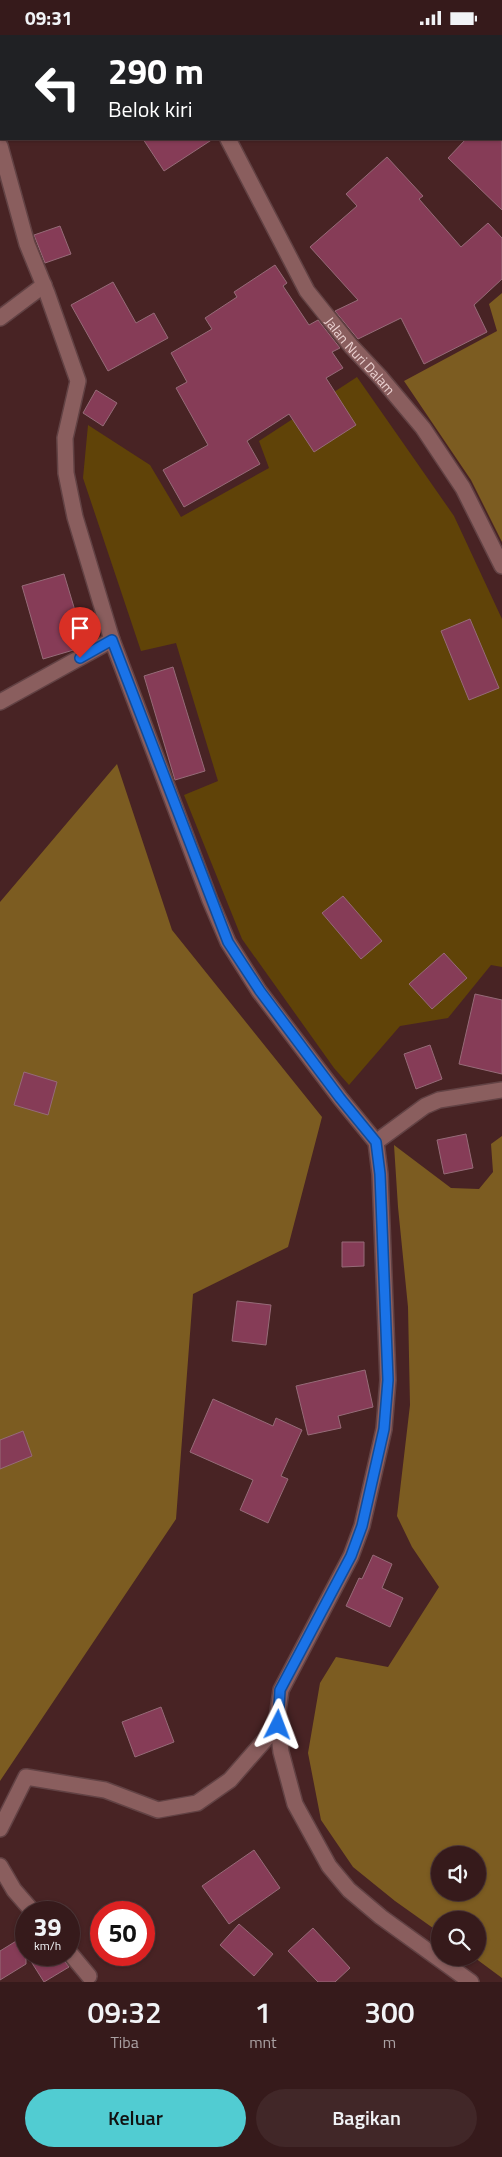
<!DOCTYPE html>
<html lang="id">
<style>
body{margin:0;font-family:"Titillium Web",sans-serif;background:#412728;color:#f1f3f6;height:100vh;display:flex;flex-direction:column;font-size:19px;white-space:nowrap}
*{box-sizing:border-box;margin:0}
p{font-size:16px;color:#aaa1a3}
.icon{flex:none;width:28px;height:28px;fill:none;stroke:currentColor;stroke-width:2;stroke-linecap:round;stroke-linejoin:round}
.map{position:relative;height:1947px;overflow:hidden}
.panel{display:flex;flex-direction:column;background:#361a1b;flex:1}
.panel>*{flex:none}
.top-card{position:absolute;left:0px;top:0px;width:502px;height:105px;box-shadow:0 1px 4px #0004,0 0 0 1px #50383a;background:#202124;color:#fff;overflow:hidden}
.buttons{position:absolute;left:431px;top:1811px;display:grid;gap:10px}
.buttons a{display:grid;place-items:center;width:55px;height:55px;border-radius:50%;background:#361a1b;box-shadow:0 1px 4px #0004,0 0 0 1px #50383a;font-size:25px}
.speed{position:absolute;left:15px;top:1866px;display:flex;gap:10px;font-size:25px;font-weight:700;text-align:center}
.speed>*{display:grid;place-content:center;width:65px;height:65px;border-radius:50%;background:#361a1b;box-shadow:0 1px 4px #0004,0 0 0 1px #50383a;line-height:1}
.speed small{font-size:12px;font-weight:400}
.speed .limit{border:8px solid #d22;background:#fff;color:#111}
.pin{position:absolute;display:grid;place-items:center;width:42px;height:42px;color:#fff;margin:-51px -21px;border-radius:50% 50% 50% 0;rotate:-45deg;box-shadow:0 0 5px #0007}
.pin .icon{rotate:45deg}
.me{position:absolute;width:55px;margin:-28px;rotate:3deg;stroke-linejoin:round;filter:drop-shadow(0 0 4px #0008)}
.turn{display:flex;align-items:center;gap:18px;height:105px;padding:0 25px;font-size:22px}
.turn .icon{width:65px;height:65px;stroke-width:2.5}
.turn b{display:block;font-size:35px;line-height:42px}
.eta{display:flex;justify-content:space-evenly;align-items:center;height:85px;text-align:center}
.eta b{font-size:30px;font-weight:600;line-height:35px}
.button{display:flex;gap:10px;margin-top:auto;padding:10px 25px}
.button a{flex:1;height:58px;border-radius:30px;background:#51ccd2;color:#111;font-size:20px;font-weight:600;line-height:58px;text-align:center}
.button a+a{background:#412728;color:#f1f3f6}
.status{display:flex;justify-content:space-between;align-items:center;height:35px;padding:0 25px;background:#361a1b;direction:ltr}
.status svg{height:14px;fill:currentColor}
.map>svg:first-child{display:block}
.green{fill:#604308}
.forest{fill:#7c5c21;fill-rule:evenodd}
.building{fill:#863c57;stroke:#966b78}
.lines{fill:none;stroke-linecap:round;stroke-linejoin:round}
.street-casing{stroke:#624244;stroke-width:18}
.secondary-casing{stroke:#624244;stroke-width:18}
.street{stroke:#8a5e5e;stroke-width:15}
.secondary{stroke:#8a5e5e;stroke-width:15}
.route-casing{stroke:#114b97;stroke-width:12}
.route{stroke:#1a73e8;stroke-width:9}
.labels{text-anchor:middle;dominant-baseline:central;stroke-width:4.5;stroke-linejoin:round;paint-order:stroke}
.street-label{font-size:14px;fill:#ebd1d1;stroke:#231212}
</style>
<div class="status"><b>09:31</b><svg viewBox="0 0 49 12"><path d="M0 12V9h3v3zM5 12V6h3v6zM10 12V3h3v9zM15 12V0h3v12zM26 1h20v11H26zM47 4h2v5h-2z"/></svg></div>
<div class="map">
<svg width="502" height="1947" viewBox="0 0 502 1947">
<rect width="100%" height="100%" fill="#482324"/>
<polygon class="green" points="357,342 454,481 502,584 502,932 491,930 448,983 400,991 349,1050 334,1033 242,904 184,760 218,746 176,608 141,616 83,443 88,390 150,430 181,482 269,433 259,406"/>
<g class="forest">
<polygon points="502,258 502,507 471,445 404,346 497,296 489,269"/>
<polygon points="117,729 172,895 322,1082 288,1212 193,1259 176,1484 0,1746 0,867"/>
<path d="M502,1101V1943L475,1923L478,1922V1885H440V1898L395,1866L353,1832L321,1785L308,1718L320,1648L336,1622L388,1632L439,1552L412,1512L397,1481L410,1370L408,1272L398,1172L394,1110L451,1153L479,1154L493,1137L491,1109ZM440,1820H478V1858H440Z"/>
</g>
<g class="building">
<polygon points="143,104 213,104 164,136"/>
<polygon points="466,104 502,104 502,175 448,123"/>
<polygon points="387,122 423,161 419,164 461,212 488,188 502,203 502,244 474,270 487,297 424,329 401,283 358,304 335,276 358,265 310,212 357,171 346,159"/>
<polygon points="60,191 71,219 45,228 34,200"/>
<polygon points="275,230 287,248 283,251 309,290 318,285 340,313 332,317 343,333 326,343 356,390 314,417 289,379 247,406 260,429 184,472 163,435 208,410 176,353 187,347 171,318 212,294 205,283 237,262 234,257"/>
<polygon points="113,247 136,288 154,278 168,303 108,336 71,270"/>
<polygon points="96,355 117,368 103,391 83,378"/>
<polygon points="64,539 85,609 77,614 43,624 22,551"/>
<polygon points="470,584 499,653 469,665 441,596"/>
<polygon points="173,632 205,736 175,745 144,641"/>
<polygon points="343,861 382,906 361,924 322,878"/>
<polygon points="444,918 467,943 432,974 409,949"/>
<polygon points="475,959 502,965 502,1039 459,1029"/>
<polygon points="430,1010 442,1044 416,1054 404,1019"/>
<polygon points="24,1037 57,1047 48,1080 14,1070"/>
<polygon points="466,1099 473,1133 444,1139 437,1105"/>
<polygon points="342,1207 364,1207 364,1231 342,1232"/>
<polygon points="237,1266 271,1270 266,1310 232,1306"/>
<polygon points="365,1335 373,1372 338,1381 341,1393 308,1400 296,1351"/>
<polygon points="213,1364 273,1391 276,1383 302,1395 281,1441 288,1444 268,1488 240,1475 253,1445 190,1417"/>
<polygon points="23,1396 32,1421 0,1434 0,1405"/>
<polygon points="373,1520 392,1529 382,1553 403,1563 390,1592 346,1571 359,1543 362,1544"/>
<polygon points="161,1672 174,1707 135,1722 122,1687"/>
<polygon points="254,1815 280,1853 229,1889 202,1851"/>
<polygon points="239,1889 273,1919 254,1941 220,1910"/>
<polygon points="313,1893 350,1933 335,1947 318,1947 288,1916"/>
<polygon points="26,1900 26,1929 0,1945 0,1916"/>
<polygon points="27,1920 60,1920 69,1932 44,1947"/>
</g>
<g class="lines">
<g class="street-casing">
<g id="street">
<polyline points="166,0 167,1"/>
<path id="s1" d="M228,104L307,256L351,311L381,343L423,393L463,453L502,531"/>
<polyline points="0,283 44,250"/>
<polyline points="0,667 112,605"/>
<polyline points="376,1107 425,1071 439,1065 502,1055"/>
<polyline points="0,1794 26,1742 105,1755 158,1775 197,1768 230,1745 278,1690"/>
<polyline points="0,1831 14,1855 34,1878"/>
<polyline points="69,1917 89,1941"/>
</g>
</g>
<g class="secondary-casing">
<polyline id="secondary" points="0,111 27,209 47,258 78,346 65,403 66,438 75,482 112,605 210,865 228,907 259,956 340,1063 376,1107 380,1139 388,1345 384,1394 362,1491 351,1521 281,1655 277,1683 281,1717 295,1769 329,1831 349,1855 381,1882 471,1947"/>
</g>
<use href="#street" class="street"/>
<use href="#secondary" class="secondary"/>
</g>
<g class="lines">
<g class="route-casing">
<polyline id="route" points="80,623 112,605 228,907 260,956 340,1063 376,1107 380,1139 388,1345 384,1394 362,1491 351,1521 280,1655 278,1690"/>
</g>
<use href="#route" class="route"/>
</g>
<g class="labels">
<g class="street-label">
<text stroke="none"><textPath href="#s1" startOffset="255">Jalan Nuri Dalam</textPath></text>
</g>
</g>
</svg>
<div class="buttons">
<a><svg class="icon" aria-label="sound" viewBox="0 0 24 24"><path d="M4 9h4l5-4v14l-5-4H4zM17 9q2 3 0 6"/></svg></a>
<a><svg class="icon" aria-label="search" viewBox="0 0 24 24"><circle cx="10" cy="10" r="6"/><path d="M15 15l6 6"/></svg></a>
</div>
<div class="speed"><div>39<small>km/h</small></div><div class="limit">50</div></div>
<div class="pin" style="left:80px;top:623px;background:#d93025"><svg class="icon" aria-label="arrive" viewBox="0 0 24 24"><path d="M6 21V4h12l-3 4 3 4H6"/></svg></div>
<svg class="me" style="left:278px;top:1690px" viewBox="-20 -20 40 40"><path d="M0-17L14 15 0 8-14 15z" fill="#1a73e8" stroke="#fff" stroke-width="4"/></svg>
<div class="top-card">
<div class="turn"><svg class="icon" aria-label="left" viewBox="0 0 24 24"><path d="M17 20v-9H6M10 6l-5 5 5 5"/></svg><div><b>290 m</b>Belok kiri</div></div>
</div>
</div>
<section class="panel">
<div class="eta">
<div><b>09:32</b><p>Tiba</p></div>
<div><b>1</b><p>mnt</p></div>
<div><b>300</b><p>m</p></div>
</div>
<div class="button"><a>Keluar</a><a>Bagikan</a></div>
</section>
